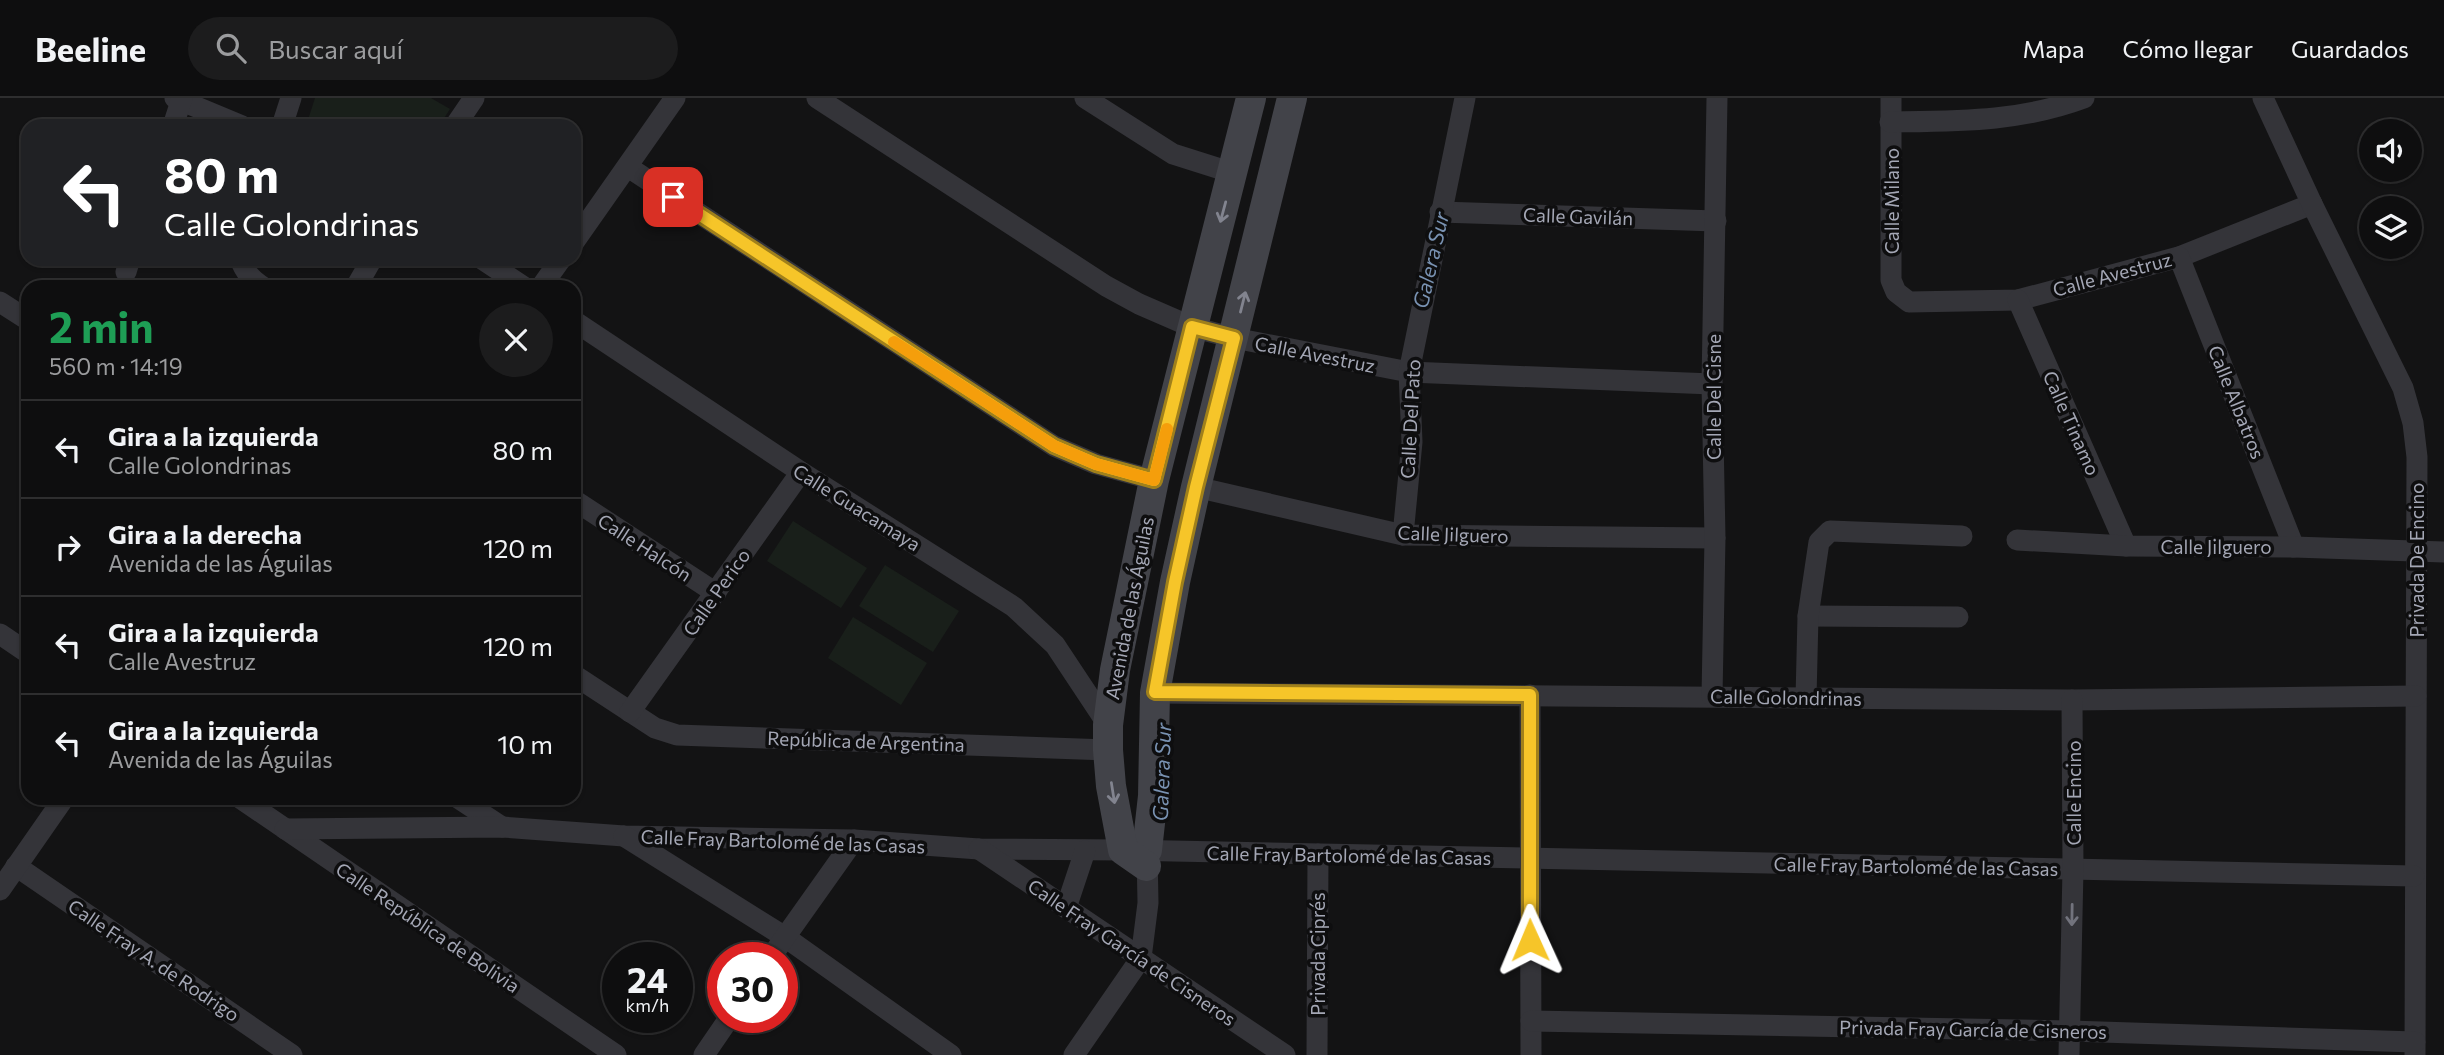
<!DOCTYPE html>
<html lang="es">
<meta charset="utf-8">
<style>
body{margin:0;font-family:Commissioner,sans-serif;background:#1c1c1d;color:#f1f3f6;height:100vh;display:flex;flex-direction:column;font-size:26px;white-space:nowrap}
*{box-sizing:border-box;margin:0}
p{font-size:23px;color:#9b9c9e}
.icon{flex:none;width:38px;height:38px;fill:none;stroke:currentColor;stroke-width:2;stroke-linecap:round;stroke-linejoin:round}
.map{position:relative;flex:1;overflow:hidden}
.panel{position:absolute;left:21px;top:182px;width:560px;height:525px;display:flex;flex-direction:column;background:#0e0e0f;border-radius:21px;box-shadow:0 2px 5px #0004,0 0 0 2px #2e2e2f}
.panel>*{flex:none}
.top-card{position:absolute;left:21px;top:21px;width:560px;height:147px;border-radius:21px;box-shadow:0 2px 5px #0004,0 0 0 2px #2e2e2f;background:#202124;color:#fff;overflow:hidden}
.controls{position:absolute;left:2359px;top:21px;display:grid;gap:14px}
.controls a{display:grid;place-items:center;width:63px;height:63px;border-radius:50%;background:#0e0e0f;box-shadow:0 2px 5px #0004,0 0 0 2px #2e2e2f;font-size:35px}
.speed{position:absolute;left:602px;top:844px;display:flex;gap:14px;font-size:35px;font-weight:700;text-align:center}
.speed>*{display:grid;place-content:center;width:91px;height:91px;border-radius:50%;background:#0e0e0f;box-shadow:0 2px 5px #0004,0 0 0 2px #2e2e2f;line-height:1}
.speed small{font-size:18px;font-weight:400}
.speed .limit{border:10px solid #d22;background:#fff;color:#111}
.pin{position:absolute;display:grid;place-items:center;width:60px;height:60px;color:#fff;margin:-30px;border-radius:14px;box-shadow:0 4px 10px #0006}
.me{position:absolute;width:77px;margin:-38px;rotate:359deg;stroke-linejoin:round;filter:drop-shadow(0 0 5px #0008)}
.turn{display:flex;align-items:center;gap:24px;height:147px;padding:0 28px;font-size:32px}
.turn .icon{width:91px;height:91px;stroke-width:2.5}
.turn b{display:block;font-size:49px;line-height:60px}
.round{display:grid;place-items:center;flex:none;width:74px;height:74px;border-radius:37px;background:#1c1c1d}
.headline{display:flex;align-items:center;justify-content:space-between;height:119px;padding:0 28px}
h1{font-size:42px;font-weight:700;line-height:52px;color:#1e9e55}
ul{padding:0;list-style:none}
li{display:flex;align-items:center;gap:21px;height:98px;padding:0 28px;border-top:2px solid #2e2e2f}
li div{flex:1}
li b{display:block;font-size:26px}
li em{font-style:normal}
header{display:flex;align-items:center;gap:42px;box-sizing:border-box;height:98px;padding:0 35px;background:#0e0e0f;border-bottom:2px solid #2e2e2f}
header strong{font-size:33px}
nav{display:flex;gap:38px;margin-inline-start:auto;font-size:24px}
.search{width:490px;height:63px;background:#1c1c1d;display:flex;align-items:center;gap:18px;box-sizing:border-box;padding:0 24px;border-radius:38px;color:#9b9c9e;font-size:26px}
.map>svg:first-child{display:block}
.green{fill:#191f1a}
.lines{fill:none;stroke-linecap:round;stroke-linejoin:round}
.street{stroke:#343439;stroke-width:21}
.secondary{stroke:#424349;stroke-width:30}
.oneway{stroke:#82848f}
.oneway2{stroke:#72737d}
.route-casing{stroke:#a0801b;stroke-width:18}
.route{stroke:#f6c529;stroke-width:12}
.slow{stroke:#f59e0b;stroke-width:12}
.labels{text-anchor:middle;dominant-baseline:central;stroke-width:7;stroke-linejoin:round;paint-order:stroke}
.street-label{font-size:19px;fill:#a4a7b5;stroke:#0e0e0f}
.water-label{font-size:21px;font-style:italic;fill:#7992b2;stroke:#0e0e0f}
</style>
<header>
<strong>Beeline</strong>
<div class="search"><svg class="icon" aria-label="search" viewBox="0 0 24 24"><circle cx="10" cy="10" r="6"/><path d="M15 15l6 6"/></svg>Buscar aquí</div>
<nav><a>Mapa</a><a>Cómo llegar</a><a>Guardados</a></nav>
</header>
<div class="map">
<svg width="2444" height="957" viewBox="0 0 2444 957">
<rect width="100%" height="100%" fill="#131314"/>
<g class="green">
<polygon points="315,0 431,0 450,11 439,28 306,28"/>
<polygon points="793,423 867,470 841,510 767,463"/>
<polygon points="885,467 959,513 933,554 859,508"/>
<polygon points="853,519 927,565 901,607 828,560"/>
</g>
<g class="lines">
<g class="street">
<polyline points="175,0 242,28"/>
<polyline points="817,0 1106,188 1139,206 1192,229 1234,240 1409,274 1712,286"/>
<polyline points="1085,0 1173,56 1233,75"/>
<polyline points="1891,0 1891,182 1896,194 1909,204 2018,202 2179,159 2312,106"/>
<polyline points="2263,0 2312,106 2403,290 2413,325 2417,359 2415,957"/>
<path d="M1890,24C1958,23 2020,24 2084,0"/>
<polyline points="173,28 182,0"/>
<polyline points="282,28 291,0"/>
<polyline points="455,28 474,0"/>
<polyline points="628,69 1054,348 1096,366 1154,382"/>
<polyline points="1440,114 1716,123"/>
<polyline points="574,144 675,0"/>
<polyline points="2179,159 2294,449"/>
<path d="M240,161C245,174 251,181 263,189"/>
<polyline points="482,161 524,189"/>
<polyline points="126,174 130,161"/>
<polyline points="356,189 372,161"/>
<polyline points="541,189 561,161"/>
<polyline points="2018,202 2126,448"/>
<polyline points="0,204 28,222"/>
<polyline points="574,223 801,374 1014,509 1055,547 1108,627"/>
<polyline points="1196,389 1403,437 1715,440"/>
<polyline points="574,402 716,495"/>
<polyline points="1403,437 1412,344 1409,274 1465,0"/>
<polyline points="2017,442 2126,448 2294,449 2444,454"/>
<polyline points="1808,518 1958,519"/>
<polyline points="0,536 28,555"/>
<polyline points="574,577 655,630 677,637 1108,652"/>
<polyline points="1155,595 2072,602 2416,598"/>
<polyline points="1530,597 1531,957"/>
<polyline points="1712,598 1715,440 1712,286 1717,0"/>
<polyline points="1806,600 1808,518 1819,444 1830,433 1962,438"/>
<polyline points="630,614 801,374"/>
<polyline points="240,700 616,957"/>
<polyline points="458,700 502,729"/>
<polyline points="285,731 502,729 624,738 854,742 979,751 1123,752 2414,778"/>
<polyline points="624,738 785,839 951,957"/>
<polyline points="979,751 1285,957"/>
<polyline points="16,768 292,957"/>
<polyline points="0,792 64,700"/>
<polyline points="1066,810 1085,753"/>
<polyline points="771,859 854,742"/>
<polyline points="1531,923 2070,933 2415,944"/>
<polyline points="704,957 730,919"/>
<polyline points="1074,957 1141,860 1148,805 1147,754"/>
<polyline points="1317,957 1318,756"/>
<polyline points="2069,957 2073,771 2072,602"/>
</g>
<g class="secondary">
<polyline points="1147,752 1153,698 1155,595 1175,484 1196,389 1292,0"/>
<polyline points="1146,768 1123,752 1111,688 1108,652 1108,627 1115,572 1154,382 1251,0"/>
</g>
</g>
<defs><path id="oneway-shaft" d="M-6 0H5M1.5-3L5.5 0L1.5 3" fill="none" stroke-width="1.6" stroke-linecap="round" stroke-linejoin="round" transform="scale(1.75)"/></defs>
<g class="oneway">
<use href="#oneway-shaft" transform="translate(1223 114) rotate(105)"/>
<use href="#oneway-shaft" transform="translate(1243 204) rotate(-76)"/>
<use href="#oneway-shaft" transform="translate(1113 695) rotate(81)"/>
</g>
<use class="oneway2" href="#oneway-shaft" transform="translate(2072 817) rotate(91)"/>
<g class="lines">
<g class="route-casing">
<polyline id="route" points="673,99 1054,348 1096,366 1154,382 1192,229 1234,240 1196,389 1175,484 1155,594 1530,597 1530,842"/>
</g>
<use href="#route" class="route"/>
<polyline class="slow" points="894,244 1054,348 1096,366 1154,382 1167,331"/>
</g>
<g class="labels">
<g class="street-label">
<text transform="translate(1891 103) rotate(-90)">Calle Milano</text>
<text transform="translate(1578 118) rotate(2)">Calle Gavilán</text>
<text transform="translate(2112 176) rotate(-15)">Calle Avestruz</text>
<text transform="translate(1315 256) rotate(11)">Calle Avestruz</text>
<text transform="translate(1713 299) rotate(-90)">Calle Del Cisne</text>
<text transform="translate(2237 304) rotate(68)">Calle Albatros</text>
<text transform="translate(1410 321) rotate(-87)">Calle Del Pato</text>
<text transform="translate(2072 325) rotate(66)">Calle Tinamo</text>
<text transform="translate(857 409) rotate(32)">Calle Guacamaya</text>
<text transform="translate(1453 436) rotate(2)">Calle Jilguero</text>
<text x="2216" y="448">Calle Jilguero</text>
<text transform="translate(645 449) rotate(33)">Calle Halcón</text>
<text transform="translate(2416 462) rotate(-90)">Privada De Encino</text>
<text transform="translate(716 494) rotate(-55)">Calle Perico</text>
<text transform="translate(1129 510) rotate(-79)">Avenida de las Águilas</text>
<text transform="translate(1786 599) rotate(1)">Calle Golondrinas</text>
<text transform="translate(866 643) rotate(2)">República de Argentina</text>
<text transform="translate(2073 695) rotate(-90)">Calle Encino</text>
<text transform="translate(783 743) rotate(2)">Calle Fray Bartolomé de las Casas</text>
<text transform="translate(1349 757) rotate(1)">Calle Fray Bartolomé de las Casas</text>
<text transform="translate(1916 768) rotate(1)">Calle Fray Bartolomé de las Casas</text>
<text transform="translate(428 829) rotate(34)">Calle República de Bolivia</text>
<text transform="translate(1132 854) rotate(34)">Calle Fray García de Cisneros</text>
<text transform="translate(1317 856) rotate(-90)">Privada Ciprés</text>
<text transform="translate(154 862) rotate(34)">Calle Fray A. de Rodrigo</text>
<text transform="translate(1973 931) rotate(1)">Privada Fray García de Cisneros</text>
</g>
<g class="water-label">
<text transform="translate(1430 162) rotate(-77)">Galera Sur</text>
<text transform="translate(1161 674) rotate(-88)">Galera Sur</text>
</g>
</g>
</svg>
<div class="controls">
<a><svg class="icon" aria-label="sound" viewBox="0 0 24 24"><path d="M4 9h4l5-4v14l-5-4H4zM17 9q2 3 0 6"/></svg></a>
<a><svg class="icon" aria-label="layers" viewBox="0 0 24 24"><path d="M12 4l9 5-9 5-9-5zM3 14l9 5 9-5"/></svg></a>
</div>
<div class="speed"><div>24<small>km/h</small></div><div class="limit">30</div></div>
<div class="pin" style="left:673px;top:99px;background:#d93025"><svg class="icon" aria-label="arrive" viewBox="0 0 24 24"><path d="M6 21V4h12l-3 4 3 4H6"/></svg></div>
<svg class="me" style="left:1530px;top:842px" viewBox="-20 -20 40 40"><path d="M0-17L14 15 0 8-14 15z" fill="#f6c529" stroke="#fff" stroke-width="4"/></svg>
<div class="top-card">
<div class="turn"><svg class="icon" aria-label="left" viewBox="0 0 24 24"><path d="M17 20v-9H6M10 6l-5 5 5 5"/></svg><div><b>80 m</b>Calle Golondrinas</div></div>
</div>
<section class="panel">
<div class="headline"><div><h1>2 min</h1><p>560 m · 14:19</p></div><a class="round"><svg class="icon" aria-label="close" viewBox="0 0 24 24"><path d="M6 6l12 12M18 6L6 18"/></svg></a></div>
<ul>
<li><svg class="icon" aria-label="left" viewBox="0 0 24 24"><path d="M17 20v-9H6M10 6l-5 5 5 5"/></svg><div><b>Gira a la izquierda</b><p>Calle Golondrinas</p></div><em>80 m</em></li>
<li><svg class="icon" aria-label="right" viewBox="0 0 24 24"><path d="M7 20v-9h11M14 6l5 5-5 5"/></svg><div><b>Gira a la derecha</b><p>Avenida de las Águilas</p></div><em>120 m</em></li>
<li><svg class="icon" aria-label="left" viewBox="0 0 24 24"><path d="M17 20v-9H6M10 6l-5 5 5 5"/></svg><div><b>Gira a la izquierda</b><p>Calle Avestruz</p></div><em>120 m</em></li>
<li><svg class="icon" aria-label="left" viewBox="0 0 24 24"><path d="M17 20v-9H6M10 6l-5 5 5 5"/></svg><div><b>Gira a la izquierda</b><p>Avenida de las Águilas</p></div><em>10 m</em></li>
</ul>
</section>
</div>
